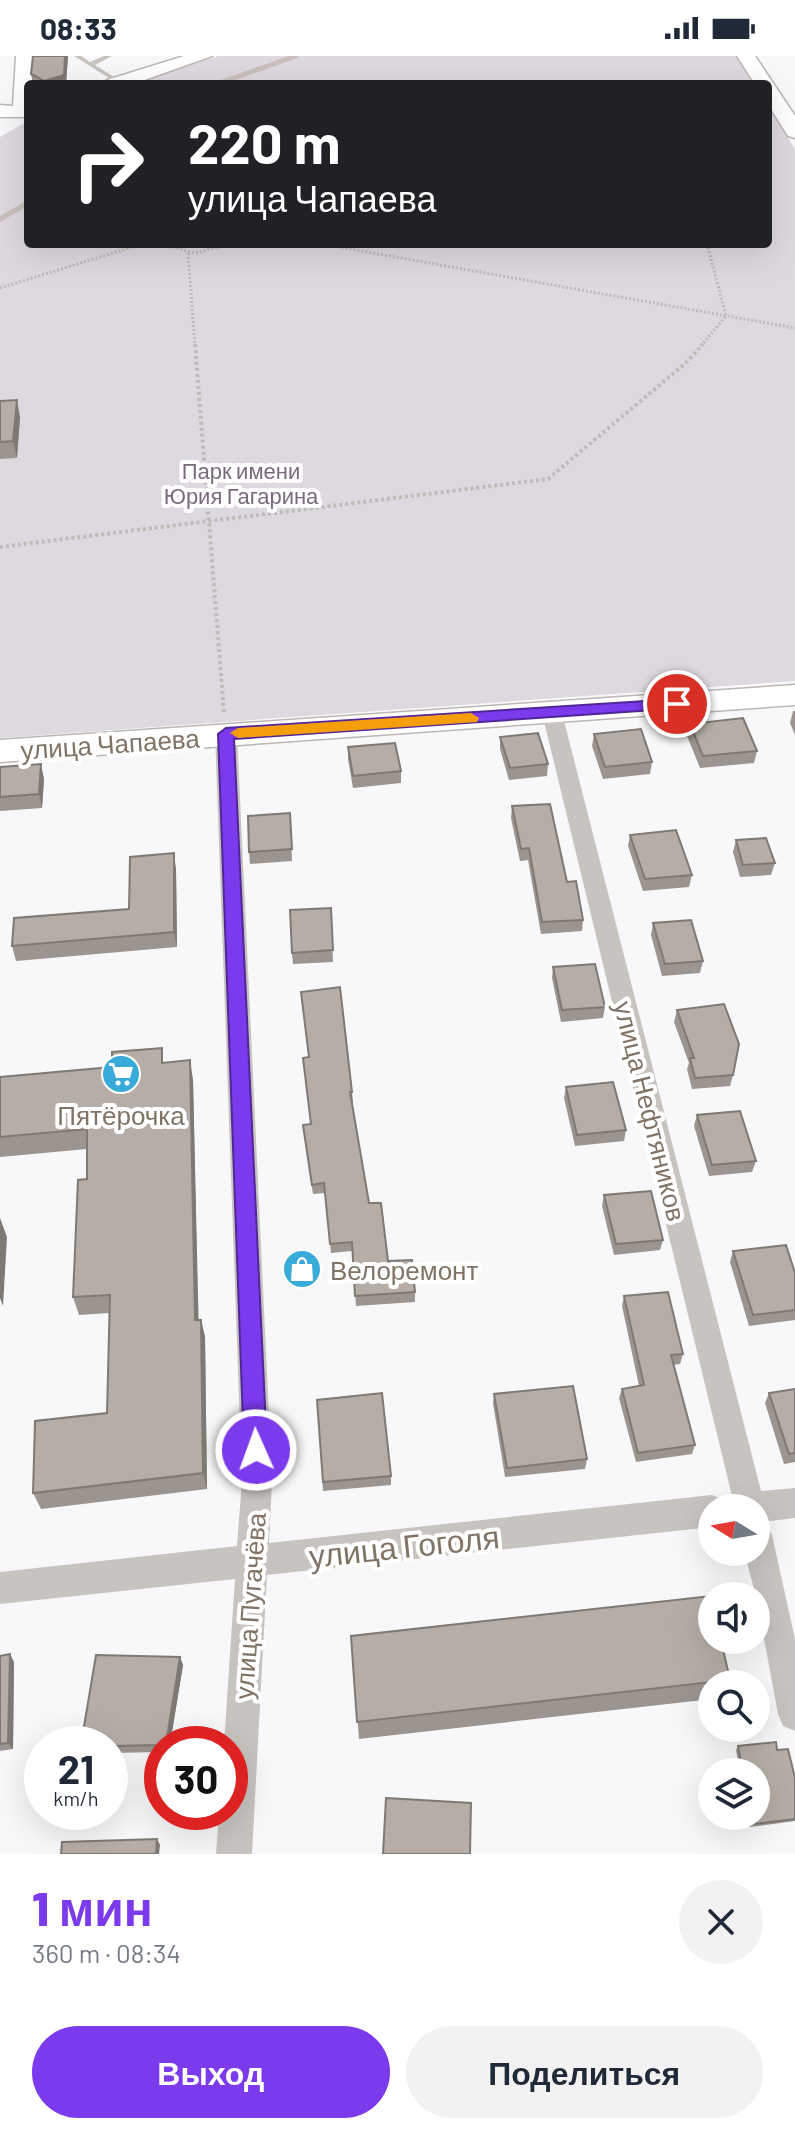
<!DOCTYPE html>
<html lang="ru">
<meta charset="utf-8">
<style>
body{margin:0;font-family:Barlow,sans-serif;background:#f2f2f3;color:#1f2937;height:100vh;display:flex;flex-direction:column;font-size:30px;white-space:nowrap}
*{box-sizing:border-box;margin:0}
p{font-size:26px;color:#747a83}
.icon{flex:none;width:44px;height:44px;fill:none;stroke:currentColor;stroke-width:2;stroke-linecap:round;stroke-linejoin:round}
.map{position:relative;height:1798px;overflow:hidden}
.sheet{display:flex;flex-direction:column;background:#fff;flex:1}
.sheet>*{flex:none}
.top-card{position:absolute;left:24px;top:24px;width:748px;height:168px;border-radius:8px;box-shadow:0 8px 32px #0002;background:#202124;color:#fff;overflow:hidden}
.needle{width:52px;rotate:281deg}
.buttons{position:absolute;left:698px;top:1438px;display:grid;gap:16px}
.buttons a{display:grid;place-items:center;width:72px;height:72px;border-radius:50%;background:#fff;box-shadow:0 8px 32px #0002;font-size:40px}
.speed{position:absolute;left:24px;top:1670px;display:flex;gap:16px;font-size:40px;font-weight:700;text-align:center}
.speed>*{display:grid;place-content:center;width:104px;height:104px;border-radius:50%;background:#fff;box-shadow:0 8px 32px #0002;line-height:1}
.speed small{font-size:20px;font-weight:400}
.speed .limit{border:12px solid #d22;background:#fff;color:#111}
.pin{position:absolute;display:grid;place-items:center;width:68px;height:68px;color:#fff;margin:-34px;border:4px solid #fff;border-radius:50%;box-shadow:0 2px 8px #0007}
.me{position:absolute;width:88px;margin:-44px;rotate:358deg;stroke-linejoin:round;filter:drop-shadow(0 0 6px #0008)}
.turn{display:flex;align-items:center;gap:28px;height:168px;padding:0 32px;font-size:36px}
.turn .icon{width:104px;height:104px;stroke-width:2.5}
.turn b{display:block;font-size:56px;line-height:68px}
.round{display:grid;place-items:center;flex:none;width:84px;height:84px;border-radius:42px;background:#f2f2f3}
.head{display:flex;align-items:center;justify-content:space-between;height:136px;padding:0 32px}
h1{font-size:48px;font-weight:800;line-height:60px;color:#7c3aed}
.action{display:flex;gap:16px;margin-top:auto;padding:16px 32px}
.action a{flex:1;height:92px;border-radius:48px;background:#7c3aed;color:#fff;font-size:32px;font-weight:800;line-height:92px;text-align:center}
.action a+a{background:#f2f2f3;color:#1f2937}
.status{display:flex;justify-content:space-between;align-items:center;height:56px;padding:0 40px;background:#fff;direction:ltr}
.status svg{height:22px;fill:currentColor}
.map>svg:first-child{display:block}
.green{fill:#ded9e0}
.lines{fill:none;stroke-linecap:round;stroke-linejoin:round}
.stream{stroke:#c9c0bb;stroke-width:5}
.secondary-casing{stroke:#bcb7b2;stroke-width:3}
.path-far1{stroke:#bebbb8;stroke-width:3;stroke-dasharray:2 2;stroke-linecap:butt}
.path{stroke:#bebbb8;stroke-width:4;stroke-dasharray:3 3;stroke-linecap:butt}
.lane{fill:#c7c3bf;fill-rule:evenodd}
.street{fill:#c7c3bf;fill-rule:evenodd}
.secondary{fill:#fff;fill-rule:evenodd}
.wall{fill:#9c958f}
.shaded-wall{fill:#7f7974}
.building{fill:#b5ada6;stroke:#7f7974;stroke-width:2}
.route{fill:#7c3aed;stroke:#51269a;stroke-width:2}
.slow{fill:#f59e0b}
.labels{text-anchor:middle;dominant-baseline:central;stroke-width:8;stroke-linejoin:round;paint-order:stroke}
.far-park-label{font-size:22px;fill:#7b697e;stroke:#fff}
.street-label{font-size:26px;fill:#817466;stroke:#fff}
.poi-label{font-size:26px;fill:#817466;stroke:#fff}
.near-street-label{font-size:32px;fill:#817466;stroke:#fff}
</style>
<div class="status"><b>08:33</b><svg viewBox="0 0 49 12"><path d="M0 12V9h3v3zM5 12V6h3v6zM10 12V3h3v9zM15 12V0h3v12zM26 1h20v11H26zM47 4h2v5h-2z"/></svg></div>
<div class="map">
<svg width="795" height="1798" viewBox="0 0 795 1798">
<rect width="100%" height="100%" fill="#f8f8fa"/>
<g class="green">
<polygon points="218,0 737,0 755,28 129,28"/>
<polygon points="768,50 795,93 795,625 0,682 0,81 28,65 28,188 768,188"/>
</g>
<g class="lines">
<g class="stream">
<polyline points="217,28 296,0"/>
<polyline points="0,163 28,147"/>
</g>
<g class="secondary-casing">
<g id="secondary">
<polygon points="16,0 34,0 33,28 28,28 28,61 0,61 0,49 13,50"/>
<polygon points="184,0 212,0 133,28 104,28 107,24"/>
<polygon points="737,0 755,0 795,60 795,82 788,80 768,48 768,28 755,28"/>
<polygon points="795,629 795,649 0,706 0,684"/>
</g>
</g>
<g class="path-far1">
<polyline points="727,28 742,27"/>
<polyline points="161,188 195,197 230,188"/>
<polyline points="322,188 795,272"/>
<polyline points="188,197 195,290"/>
<polyline points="0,232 142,188"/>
<polyline points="701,290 726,260 707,188"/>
</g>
<g class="path">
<polyline points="195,288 224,657"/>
<polyline points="0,491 548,423 687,306 703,288"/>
</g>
<polygon class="lane" points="74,0 81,0 90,6 104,0 112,0 95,9 122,26 117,27"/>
<polygon class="street" points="552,650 562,657 761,1435 795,1432 795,1462 762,1466 767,1468 772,1479 795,1583 795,1675 783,1670 778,1658 756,1540 744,1496 756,1496 756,1452 712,1452 712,1471 267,1519 252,1798 216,1798 219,1756 230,1756 230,1688 224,1688 235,1523 0,1548 0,1516 237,1490 242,1425 215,678 219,673 226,671 237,678 272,1425 269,1487 712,1439 723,1444 726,1451 732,1440 542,657"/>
<use href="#secondary" class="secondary"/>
</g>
<g class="wall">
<polygon points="68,0 66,28 33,28 31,18"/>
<polygon points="0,345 20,361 17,402 0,403"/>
<polygon points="793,655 795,655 795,679 790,667"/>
<polygon points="690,668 757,695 754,707 700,712 687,680"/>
<polygon points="594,678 652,706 650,718 603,723 592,690"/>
<polygon points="500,681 548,708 547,720 509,724 500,693"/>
<polygon points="348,691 401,715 401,727 353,732 348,703"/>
<polygon points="0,711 44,723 42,752 0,755"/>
<polygon points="512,750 567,826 583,864 582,875 541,878 528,804 520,805 511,762"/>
<polygon points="290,757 292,805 250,808 249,796"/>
<polygon points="630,779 692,819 689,831 643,835 628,790"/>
<polygon points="736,784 775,807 771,819 740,821 733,796"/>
<polygon points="176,813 177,891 16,905 12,890 129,853"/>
<polygon points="331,852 333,906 293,908 292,897"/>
<polygon points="653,867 703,905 700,917 662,920 651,879"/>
<polygon points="553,911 605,951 603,962 561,966 552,922"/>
<polygon points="301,936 352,1036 353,1046 351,1046 369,1147 388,1205 415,1236 415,1246 356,1250 352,1195 331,1197 325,1137 313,1138 304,1079 303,1069 310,1068 309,1001"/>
<polygon points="677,954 733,1019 730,1030 692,1033 687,1013 689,1007 674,966"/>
<polygon points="165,1006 193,1024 198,1264 201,1264 205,1281 207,1433 41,1453 33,1437 107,1357 109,1257 79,1259 73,1241 87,1123 87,1093 0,1101 0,1021"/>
<polygon points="566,1031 626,1074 624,1085 575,1090 564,1042"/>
<polygon points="697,1059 756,1105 752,1116 709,1120 694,1070"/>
<polygon points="604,1139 663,1184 660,1194 614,1199 602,1150"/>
<polygon points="733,1195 795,1217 795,1264 749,1270 730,1206"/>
<polygon points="624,1240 683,1298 680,1308 673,1309 695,1389 692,1398 636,1406 619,1342 622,1333 639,1330 622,1250"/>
<polygon points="795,1333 795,1406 784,1408 765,1347 769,1337"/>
<polygon points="494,1338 587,1403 585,1413 505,1421 493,1347"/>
<polygon points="317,1344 391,1420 391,1429 323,1435"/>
<polygon points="351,1580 730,1624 728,1628 712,1628 712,1643 359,1683"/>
<polygon points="0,1600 14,1606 13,1693 0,1695"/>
<polygon points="180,1601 183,1609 170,1688 162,1688 162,1696 110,1697 110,1688"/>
<polygon points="738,1690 777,1694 795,1722 795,1765 750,1771 748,1760 756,1760 756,1716 740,1716 736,1694"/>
</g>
<g class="shaded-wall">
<polygon points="65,0 68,0 66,28 44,28 44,25"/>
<polygon points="17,344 20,361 17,402 13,385"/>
<polygon points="41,708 44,723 42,752 39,738"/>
<polygon points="174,797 176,813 177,891 174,876"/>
<polygon points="190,1004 193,1024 199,1282 195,1264"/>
<polygon points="0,1162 7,1181 3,1250 0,1242"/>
<polygon points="201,1264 205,1281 207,1433 203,1417"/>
<polygon points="10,1598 14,1606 13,1693 8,1687"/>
<polygon points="180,1601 183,1609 170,1688 166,1688"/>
<polygon points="157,1783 160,1789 159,1798 156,1798"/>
</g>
<g class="building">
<polygon points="33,0 65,0 64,19 44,25 31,18"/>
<polygon points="17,344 13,385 0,386 0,345"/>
<polygon points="743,662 757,695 703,700 690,668"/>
<polygon points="641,673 652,706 605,711 594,678"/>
<polygon points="538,677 548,708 510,712 500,681"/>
<polygon points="395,687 401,715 353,720 348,691"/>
<polygon points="41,708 39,738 0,741 0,711"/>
<polygon points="550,748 567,826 576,825 583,864 542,866 529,792 521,793 512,750"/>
<polygon points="290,757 292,793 249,796 248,760"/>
<polygon points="676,774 692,819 645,823 630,779"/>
<polygon points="766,782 775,807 743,809 736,784"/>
<polygon points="174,797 174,876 12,890 14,862 129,853 130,801"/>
<polygon points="331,852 333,894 292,897 290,854"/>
<polygon points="691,864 703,905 665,908 653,867"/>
<polygon points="595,908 605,951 562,954 553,911"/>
<polygon points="340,931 352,1036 350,1036 369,1147 381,1147 388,1205 412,1204 415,1236 355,1240 352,1186 330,1188 324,1127 312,1129 303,1069 311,1068 303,1002 309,1001 301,936"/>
<polygon points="724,948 739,988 733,1019 695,1022 690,1002 694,1002 677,954"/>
<polygon points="162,992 162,1007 190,1004 195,1264 201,1264 203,1417 33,1437 35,1365 107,1357 110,1239 73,1241 78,1124 87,1123 87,1073 0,1081 0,1021 112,1011 112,996"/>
<polygon points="613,1026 626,1074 577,1079 566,1031"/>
<polygon points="740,1055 756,1105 712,1109 697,1059"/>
<polygon points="651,1135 663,1184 616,1188 604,1139"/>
<polygon points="786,1189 795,1217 795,1254 753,1259 733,1195"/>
<polygon points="668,1236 683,1298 671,1299 695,1389 638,1397 622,1333 644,1329 624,1240"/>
<polygon points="573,1330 587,1403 507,1412 494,1338"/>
<polygon points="795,1333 795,1397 789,1398 769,1337"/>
<polygon points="382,1337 391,1420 323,1426 317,1344"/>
<polygon points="711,1540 712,1545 712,1584 721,1584 730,1624 357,1666 351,1580"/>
<polygon points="10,1598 8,1687 0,1688 0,1600"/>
<polygon points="96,1599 180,1601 166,1688 162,1688 162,1689 110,1690 110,1688 81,1688"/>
<polygon points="776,1686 777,1694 788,1693 795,1722 795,1763 753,1768 751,1760 756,1760 756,1716 743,1716 738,1690"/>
<polygon points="386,1742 471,1747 470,1798 383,1798"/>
<polygon points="157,1783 156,1798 61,1798 62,1786"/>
</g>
<polygon class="route" points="677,643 685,648 683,652 234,683 267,1394 264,1402 256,1405 247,1402 244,1394 218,678 226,672"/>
<polygon class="slow" points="471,657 479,662 477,666 238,682 230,677 238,672"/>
<defs>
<g id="supermarket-disc" transform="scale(2)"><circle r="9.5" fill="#38abd9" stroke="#fff"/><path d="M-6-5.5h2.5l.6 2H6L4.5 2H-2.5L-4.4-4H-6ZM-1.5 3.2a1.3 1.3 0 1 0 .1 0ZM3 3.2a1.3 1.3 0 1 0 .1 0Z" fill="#fff"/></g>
<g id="shop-disc" transform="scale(2)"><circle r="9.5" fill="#38abd9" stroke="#fff"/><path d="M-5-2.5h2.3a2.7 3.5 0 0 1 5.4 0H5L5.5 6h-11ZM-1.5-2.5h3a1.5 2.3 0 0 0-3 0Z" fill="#fff"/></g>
</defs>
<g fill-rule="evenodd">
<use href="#supermarket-disc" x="121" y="1018"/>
<use href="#shop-disc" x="302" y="1213"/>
</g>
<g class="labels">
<g class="far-park-label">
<text x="241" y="414">Парк имени<tspan x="241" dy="25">Юрия Гагарина</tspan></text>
</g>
<g class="street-label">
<text transform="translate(110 687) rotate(-4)">улица Чапаева</text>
<text transform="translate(651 1055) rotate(76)">улица Нефтяников</text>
<text transform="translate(249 1550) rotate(-86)">улица Пугачёва</text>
</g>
<g class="poi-label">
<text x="121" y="1058">Пятёрочка</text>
<text x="330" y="1213" text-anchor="start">Велоремонт</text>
</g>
<g class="near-street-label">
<text transform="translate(404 1489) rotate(-6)">улица Гоголя</text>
</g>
</g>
</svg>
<div class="buttons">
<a><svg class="needle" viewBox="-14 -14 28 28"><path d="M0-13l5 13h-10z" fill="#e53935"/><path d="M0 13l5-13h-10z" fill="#747a83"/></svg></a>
<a><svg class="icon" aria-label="sound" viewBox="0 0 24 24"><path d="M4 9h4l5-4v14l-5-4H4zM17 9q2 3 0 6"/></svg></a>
<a><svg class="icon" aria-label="search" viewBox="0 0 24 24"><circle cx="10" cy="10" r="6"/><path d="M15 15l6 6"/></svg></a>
<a><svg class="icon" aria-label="layers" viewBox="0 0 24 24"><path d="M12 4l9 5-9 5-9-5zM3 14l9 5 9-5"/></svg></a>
</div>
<div class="speed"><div>21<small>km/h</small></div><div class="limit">30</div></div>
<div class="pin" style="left:677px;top:648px;background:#d93025"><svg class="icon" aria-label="arrive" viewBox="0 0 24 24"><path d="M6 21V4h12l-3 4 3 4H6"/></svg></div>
<svg class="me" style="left:256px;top:1394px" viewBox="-20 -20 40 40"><circle r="17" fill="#7c3aed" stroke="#fff" stroke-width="3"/><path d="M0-11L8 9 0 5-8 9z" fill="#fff"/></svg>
<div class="top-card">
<div class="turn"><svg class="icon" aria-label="right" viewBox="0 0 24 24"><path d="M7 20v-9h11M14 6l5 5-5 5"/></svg><div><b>220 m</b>улица Чапаева</div></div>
</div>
</div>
<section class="sheet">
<div class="head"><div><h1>1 мин</h1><p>360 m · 08:34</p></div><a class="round"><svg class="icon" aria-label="close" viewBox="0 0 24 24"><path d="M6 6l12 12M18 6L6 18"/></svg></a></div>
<div class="action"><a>Выход</a><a>Поделиться</a></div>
</section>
